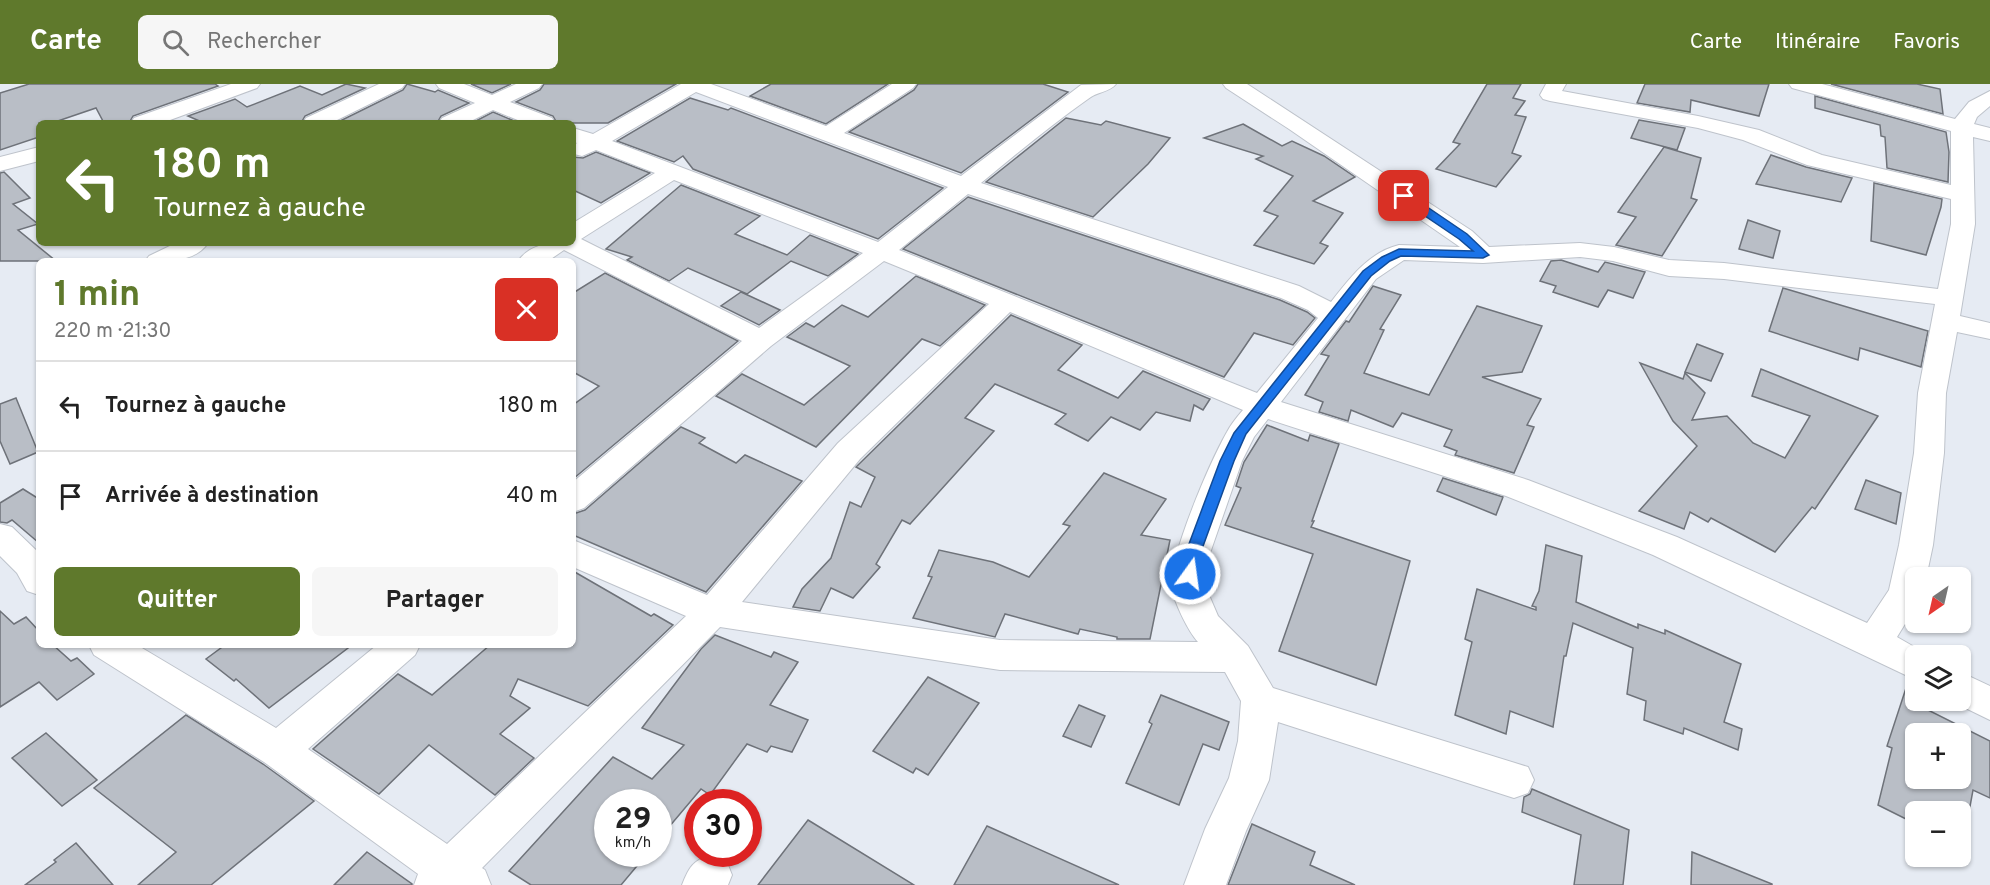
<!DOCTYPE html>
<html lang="fr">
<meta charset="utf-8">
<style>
body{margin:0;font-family:Overpass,sans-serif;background:#f6f6f6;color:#222;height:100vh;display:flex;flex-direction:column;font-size:22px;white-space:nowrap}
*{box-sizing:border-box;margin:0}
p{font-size:20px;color:#767676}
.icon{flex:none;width:33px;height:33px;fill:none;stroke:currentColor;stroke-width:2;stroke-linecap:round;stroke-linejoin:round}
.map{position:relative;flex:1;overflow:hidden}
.details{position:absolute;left:36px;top:174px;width:540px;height:390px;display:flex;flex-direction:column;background:#fff;border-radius:9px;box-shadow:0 2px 4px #0004}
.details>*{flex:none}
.top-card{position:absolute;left:36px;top:36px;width:540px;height:126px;border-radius:9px;box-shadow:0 2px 4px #0004;background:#5f792c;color:#fff;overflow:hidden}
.needle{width:39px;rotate:214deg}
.fabs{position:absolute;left:1905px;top:483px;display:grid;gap:12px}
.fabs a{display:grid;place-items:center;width:66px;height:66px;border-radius:9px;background:#fff;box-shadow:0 2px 4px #0004;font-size:30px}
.speed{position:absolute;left:594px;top:705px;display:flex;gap:12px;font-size:30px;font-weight:700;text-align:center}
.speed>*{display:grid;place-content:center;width:78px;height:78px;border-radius:50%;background:#fff;box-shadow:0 2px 4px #0004;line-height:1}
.speed small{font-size:15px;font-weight:400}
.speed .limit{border:9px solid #d22;background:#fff;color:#111}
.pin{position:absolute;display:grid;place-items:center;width:51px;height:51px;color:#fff;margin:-26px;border-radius:12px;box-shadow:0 3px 9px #0006}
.me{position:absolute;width:66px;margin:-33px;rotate:14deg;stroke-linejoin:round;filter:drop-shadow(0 0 4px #0008)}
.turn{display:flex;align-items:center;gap:21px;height:126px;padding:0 18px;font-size:27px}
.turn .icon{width:78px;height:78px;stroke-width:2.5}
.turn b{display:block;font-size:42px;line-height:51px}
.round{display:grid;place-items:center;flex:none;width:63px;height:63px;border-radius:9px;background:#f6f6f6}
.headline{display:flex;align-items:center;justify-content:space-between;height:102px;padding:0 18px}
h1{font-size:36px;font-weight:700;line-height:45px;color:#5f792c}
.primary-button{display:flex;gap:12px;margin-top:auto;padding:12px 18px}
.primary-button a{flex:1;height:69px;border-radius:9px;background:#5f792c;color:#fff;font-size:24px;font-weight:700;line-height:69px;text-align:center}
.primary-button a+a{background:#f6f6f6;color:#222}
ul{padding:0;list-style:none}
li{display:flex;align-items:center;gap:18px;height:90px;padding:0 18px;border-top:2px solid #e0e0e0}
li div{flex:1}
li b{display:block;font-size:22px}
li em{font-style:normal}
header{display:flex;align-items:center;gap:36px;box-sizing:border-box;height:84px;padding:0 30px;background:#5f792c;color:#fff}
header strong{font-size:28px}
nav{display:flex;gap:33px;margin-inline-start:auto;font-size:21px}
.search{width:420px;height:54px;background:#f6f6f6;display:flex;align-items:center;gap:15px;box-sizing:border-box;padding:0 21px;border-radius:9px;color:#767676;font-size:22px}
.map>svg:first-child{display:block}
.building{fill:#b9bec6;stroke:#6e7279;stroke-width:1.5;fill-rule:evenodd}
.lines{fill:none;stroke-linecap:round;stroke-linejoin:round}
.minor-casing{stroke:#bec3cb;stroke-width:2}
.minor{fill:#fff;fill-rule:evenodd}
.route{fill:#1a73e8;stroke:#114b97;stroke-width:1.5}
</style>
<header>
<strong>Carte</strong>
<div class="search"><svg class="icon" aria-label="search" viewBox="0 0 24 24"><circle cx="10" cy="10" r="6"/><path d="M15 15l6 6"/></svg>Rechercher</div>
<nav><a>Carte</a><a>Itinéraire</a><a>Favoris</a></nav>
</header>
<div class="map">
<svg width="1990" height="801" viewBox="0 0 1990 801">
<rect width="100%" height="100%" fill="#e6ebf3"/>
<g class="building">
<polygon points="29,0 215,0 218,2 133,32 129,39 104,39 96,24 52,39 39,39 39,53 0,66 0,9"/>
<polygon points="346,0 365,4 305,32 301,39 204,39 188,32 235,15 247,23 300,2 322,11"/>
<polygon points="407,0 435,8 438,6 469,19 441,32 437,39 336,39 403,6"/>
<polygon points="471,0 511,0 492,9"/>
<polygon points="544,0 676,0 608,39 557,39 553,32 516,18 540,6"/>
<polygon points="771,0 888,0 826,40 750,12"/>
<polygon points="918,0 1043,0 1068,8 961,89 849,48 914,6"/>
<polygon points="1487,0 1521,0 1513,14 1525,17 1515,31 1526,33 1512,69 1521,72 1496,103 1436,85 1460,60 1453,58"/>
<polygon points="1645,0 1769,0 1759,32 1691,16 1690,28 1637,19"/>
<polygon points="1831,0 1917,0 1940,5 1943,30"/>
<polygon points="1815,12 1946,48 1949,68 1948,98 1887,84 1885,53 1881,52 1880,41 1815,24"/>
<polygon points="690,14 728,26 731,24 943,104 878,155 693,85 683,72 674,78 617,57"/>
<polygon points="493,28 519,39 472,39"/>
<polygon points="1066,34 1101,41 1106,37 1170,54 1148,80 1093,133 986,98"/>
<polygon points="1639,36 1685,44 1677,66 1631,54"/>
<polygon points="1243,40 1282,62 1292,57 1324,72 1355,93 1313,117 1343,129 1320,159 1328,162 1314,180 1254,161 1278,132 1264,127 1293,92 1256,75 1263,72 1204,54"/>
<polygon points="1664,63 1701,74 1691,114 1697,116 1662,172 1616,161 1636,133 1618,128"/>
<polygon points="596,68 650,89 601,119 573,106 573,73 583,74"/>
<polygon points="1771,71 1806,83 1852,94 1841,118 1756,100"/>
<polygon points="4,88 30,114 13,120 38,140 18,146 56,177 0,177 0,89"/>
<polygon points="1874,99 1942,115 1941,123 1926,171 1871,157"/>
<polygon points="681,101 760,132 735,150 787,171 810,151 858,170 828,192 791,177 747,210 688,184 669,197 627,176 632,173 606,165"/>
<polygon points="968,113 1280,216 1307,228 1315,234 1293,261 1254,249 1224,293 903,165"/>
<polygon points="1748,136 1780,147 1773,174 1739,165"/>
<polygon points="1561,176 1598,188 1605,178 1645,188 1633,214 1608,206 1598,223 1553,208 1556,202 1540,197 1551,177"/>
<polygon points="605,189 738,257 573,395 573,321 599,302 573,288 573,209"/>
<polygon points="916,192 985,221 940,262 922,255 816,363 716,312 742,290 804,321 850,282 787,253 806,239 814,243 842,221 868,233"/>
<polygon points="1373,202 1401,211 1380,245 1384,246 1364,289 1429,311 1477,222 1542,242 1522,288 1482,293 1541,315 1527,341 1534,343 1514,389 1455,371 1457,367 1444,362 1452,346 1402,329 1393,343 1351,326 1348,337 1319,328 1323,318 1305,311 1329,272 1321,270 1346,237 1349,238"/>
<polygon points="1783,204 1928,247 1921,283 1860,264 1858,276 1769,247"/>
<polygon points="741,208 780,226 759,241 721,222"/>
<polygon points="1011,231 1082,261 1058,286 1118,314 1143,287 1210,315 1203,326 1194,321 1190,337 1156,328 1140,346 1111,333 1088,357 1055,340 1066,330 995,300 965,334 994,347 910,440 902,436 876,480 880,483 853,514 831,504 820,527 793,523 802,505 831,474 850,418 861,423 875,393 856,383"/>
<polygon points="1697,260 1723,270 1711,297 1685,288"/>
<polygon points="1640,279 1683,295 1685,289 1705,309 1692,336 1727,332 1753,359 1785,374 1810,332 1752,312 1761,285 1878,332 1815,425 1812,423 1775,468 1711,434 1708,438 1690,428 1684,445 1639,427 1697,362 1673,337"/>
<polygon points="16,314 38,368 10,380 0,357 0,320"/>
<polygon points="1267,341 1308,357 1310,351 1339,360 1312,437 1314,437 1311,443 1410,477 1376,601 1279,567 1313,470 1225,441 1241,404 1236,402 1244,378"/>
<polygon points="681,343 705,354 699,359 736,379 745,371 802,397 706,508 573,451 573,430 585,426"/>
<polygon points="1104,389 1166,415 1141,451 1170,456 1150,555 1117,555 1117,553 1080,545 1078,550 1005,530 995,553 913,534 932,493 928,492 939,466 993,478 1029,493 1070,442 1063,440"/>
<polygon points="1443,394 1503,413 1496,431 1437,407"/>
<polygon points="1866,396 1901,409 1896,440 1855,425"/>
<polygon points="23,405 39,415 39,459 12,436 7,439 0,438 0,419"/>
<polygon points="1546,461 1582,472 1576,518 1638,544 1638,540 1665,550 1665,546 1741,580 1724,638 1742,645 1738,666 1684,644 1683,650 1644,636 1646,617 1627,610 1633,564 1573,539 1566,572 1564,572 1553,643 1510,627 1506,650 1455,631 1472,558 1465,555 1477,505 1536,526 1536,523 1532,522 1539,507"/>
<polygon points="573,487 651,532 654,530 673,541 588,622 518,595 510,612 530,624 500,650 534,674 495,711 429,661 379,710 313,665 398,590 432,611 490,561 573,561"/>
<polygon points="0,527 14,540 26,533 39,547 39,561 53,561 71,577 77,574 94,590 57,616 39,598 0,623"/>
<polygon points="715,551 771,573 774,568 798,578 770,621 808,636 792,668 771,662 767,668 747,660 710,711 701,705 658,756 658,718 608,718 608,770 647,770 621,801 531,801 509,787 613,673 652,695 684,661 642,644 701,565"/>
<polygon points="225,561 352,561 269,624 236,595 234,597 206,575"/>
<polygon points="928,593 979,619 928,691 916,684 913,689 873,667"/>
<path d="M1909,595L1916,598V620L1990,657V714L1973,706L1969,728H1916V740L1878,721L1892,664L1887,662ZM1916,650H1960V694H1916Z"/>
<polygon points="1161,611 1229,638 1219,666 1203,660 1179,721 1126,699 1152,640 1149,638"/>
<polygon points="1079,621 1105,632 1091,663 1063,652"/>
<polygon points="186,631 263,680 314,717 211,801 138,801 176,768 94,704"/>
<polygon points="46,649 97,696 62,722 12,674"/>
<polygon points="1532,705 1629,746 1623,801 1574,801 1581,751 1522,728 1524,713 1530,710"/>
<polygon points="808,736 914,801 758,801"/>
<polygon points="1252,740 1315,768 1310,781 1355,801 1228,801"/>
<polygon points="987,742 1119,801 954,801"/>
<polygon points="76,759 113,801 25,801 56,778 54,776"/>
<polygon points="367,768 412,800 412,801 334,801"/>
<polygon points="1692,768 1772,800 1772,801 1691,801"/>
</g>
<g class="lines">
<g class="minor-casing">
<g id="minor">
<polygon points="231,0 260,0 257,4 162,39 131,39 134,34"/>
<polygon points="379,0 405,0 402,4 331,39 303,39 306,34"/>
<polygon points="436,0 464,0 492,11 516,0 542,0 539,4 510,18 552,34 555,39 525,39 493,26 467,39 439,39 442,34 475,19 439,4"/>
<path d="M681,0H711L826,42L892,0H916L913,4L844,49L961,92L1081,1L1116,0C1110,8 1096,8 1088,15C1051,41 1016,70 981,99L1299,202L1331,218C1349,195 1369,168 1399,161L1460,163L1289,45L1226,4L1223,0H1247L1472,147L1489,163L1580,159L1614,163L1669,176L1724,179L1938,205L1951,140V115L1807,81L1743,56L1698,44L1550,17L1543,15L1540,11L1546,0H1566L1562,7L1698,32L1759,46L1822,71L1951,101V47L1792,4L1789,0H1822L1955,35L1969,18L1990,7V22L1977,33L1974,40L1990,44V57L1973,53L1975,140L1960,232L1990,239V255L1957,248L1946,309L1944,369L1933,461L1926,494H1916V522L1897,553L1930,572H1916V596L1653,471L1506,412L1268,335L1254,353L1242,377L1208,475L1206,504L1218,532L1248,562L1273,604L1528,683L1534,696L1528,709L1514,714L1278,638L1269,696L1246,747L1226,801H1184L1205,745L1229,694L1238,657L1241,617L1225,588L1000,586L720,543L482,784L485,786L491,801H414L418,790L264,678L94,571L89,561H137L276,644L377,561H420L415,571L308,665L447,760L686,532L573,483V456L707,511L838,359L989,220L884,177L771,262L584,424L573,428V398L742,257L564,166L548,177H518C532,158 552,159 573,159V139L655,89L596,66L582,72L574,70L573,62L577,59L573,58V44L593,50ZM696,8L948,103L878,158L612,57ZM674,96L863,169L759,244L581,155ZM968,110L1281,214L1308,226L1318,234L1257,309L899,166ZM1580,173L1613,177L1669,192L1724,195L1935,220L1918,309L1914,369L1899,461L1889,506L1867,539L1677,453L1528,396L1281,318L1376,195L1404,176L1483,179ZM1010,228L1243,326C1237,333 1231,340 1227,348C1211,376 1168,474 1172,504C1174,518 1188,547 1198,558L1000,556L742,518L860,375Z"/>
<polygon points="39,63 39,77 0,87 0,73"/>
<path d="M176,159H208C195,179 166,177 145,177L149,172Z"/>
<polygon points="0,440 12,443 39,469 39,511 27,507 17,489 0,472"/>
<polygon points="1960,588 1990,602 1990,636 1949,616 1960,616"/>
<path d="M711,770L726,776L732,791L728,801H682C689,783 692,778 711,770Z"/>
</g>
</g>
<use href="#minor" class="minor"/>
</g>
<polygon class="route" points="1400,110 1408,110 1467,150 1489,171 1483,174 1401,172 1390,177 1371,192 1246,350 1234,377 1198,476 1195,494 1184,494 1182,490 1183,476 1220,377 1234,349 1363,187 1382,173 1399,165 1473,167 1459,155 1400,115"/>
</svg>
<div class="fabs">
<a><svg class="needle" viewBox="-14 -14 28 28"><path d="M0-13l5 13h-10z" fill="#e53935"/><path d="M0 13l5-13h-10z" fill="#767676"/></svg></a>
<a><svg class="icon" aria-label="layers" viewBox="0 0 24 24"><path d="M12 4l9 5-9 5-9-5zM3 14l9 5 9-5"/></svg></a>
<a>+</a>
<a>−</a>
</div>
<div class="speed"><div>29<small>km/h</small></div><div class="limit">30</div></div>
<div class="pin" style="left:1404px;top:112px;background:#d93025"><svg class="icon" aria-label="arrive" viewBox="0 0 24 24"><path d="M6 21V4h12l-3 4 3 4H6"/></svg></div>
<svg class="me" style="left:1190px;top:490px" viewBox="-20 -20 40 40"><circle r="17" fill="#1a73e8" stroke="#fff" stroke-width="3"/><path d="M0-11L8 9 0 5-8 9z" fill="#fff"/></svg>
<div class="top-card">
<div class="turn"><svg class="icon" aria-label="left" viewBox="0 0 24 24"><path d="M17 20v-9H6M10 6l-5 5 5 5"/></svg><div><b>180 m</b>Tournez à gauche</div></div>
</div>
<section class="details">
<div class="headline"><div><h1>1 min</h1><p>220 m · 21:30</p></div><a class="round" style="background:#d93025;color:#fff"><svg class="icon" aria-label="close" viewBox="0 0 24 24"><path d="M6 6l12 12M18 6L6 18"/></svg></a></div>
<ul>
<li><svg class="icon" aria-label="left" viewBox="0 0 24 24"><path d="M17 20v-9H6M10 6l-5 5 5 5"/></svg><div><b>Tournez à gauche</b></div><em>180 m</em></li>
<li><svg class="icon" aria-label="arrive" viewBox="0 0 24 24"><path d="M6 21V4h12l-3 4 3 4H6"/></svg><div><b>Arrivée à destination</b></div><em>40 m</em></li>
</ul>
<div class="primary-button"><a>Quitter</a><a>Partager</a></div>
</section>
</div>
